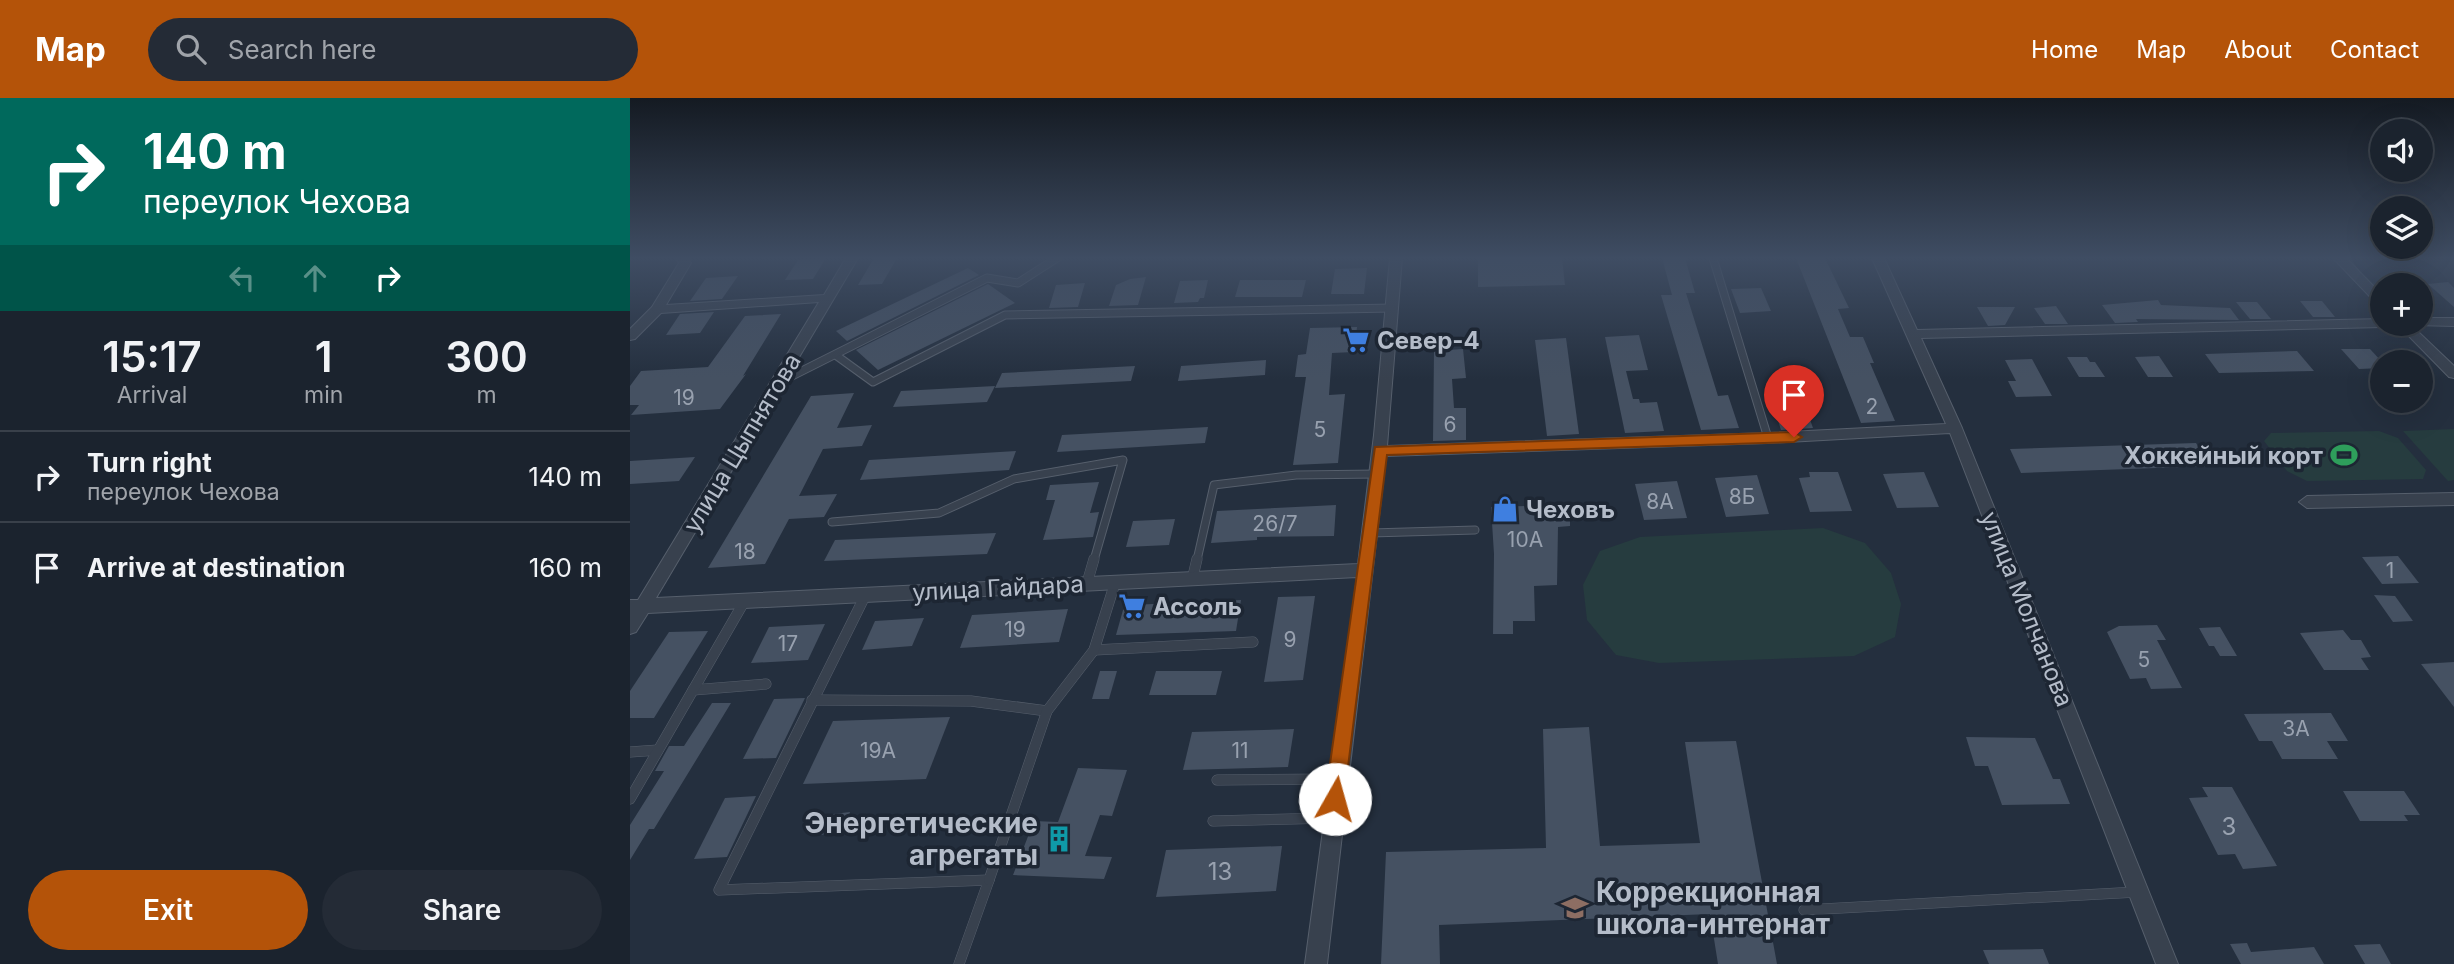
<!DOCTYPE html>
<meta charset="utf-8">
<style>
body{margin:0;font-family:Inter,sans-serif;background:#242b36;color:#f1f3f6;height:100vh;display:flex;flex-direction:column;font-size:26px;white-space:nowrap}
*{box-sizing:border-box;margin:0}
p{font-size:23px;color:#a0a4aa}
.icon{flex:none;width:38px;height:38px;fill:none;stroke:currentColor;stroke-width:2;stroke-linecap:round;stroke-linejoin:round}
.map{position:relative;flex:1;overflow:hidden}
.sheet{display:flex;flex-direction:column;background:#1b232e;width:630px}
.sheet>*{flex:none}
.top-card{background:#00695c;color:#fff;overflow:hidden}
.buttons{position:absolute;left:1740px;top:21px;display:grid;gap:14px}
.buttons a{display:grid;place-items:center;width:63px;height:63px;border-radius:50%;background:#1b232e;box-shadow:0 7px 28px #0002,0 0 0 2px #39404a;font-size:35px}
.pin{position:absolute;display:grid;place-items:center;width:60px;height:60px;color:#fff;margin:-72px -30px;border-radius:50% 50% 50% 0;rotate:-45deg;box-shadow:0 0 7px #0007}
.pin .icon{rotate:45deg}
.me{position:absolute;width:77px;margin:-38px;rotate:7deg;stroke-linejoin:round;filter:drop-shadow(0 0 5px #0008)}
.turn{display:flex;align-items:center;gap:24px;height:147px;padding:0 28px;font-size:32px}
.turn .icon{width:91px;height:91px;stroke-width:2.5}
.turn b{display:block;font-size:49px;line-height:60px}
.lanes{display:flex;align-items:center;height:66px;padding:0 28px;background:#0003;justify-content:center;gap:35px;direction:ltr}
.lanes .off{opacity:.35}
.eta{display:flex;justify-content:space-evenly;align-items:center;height:119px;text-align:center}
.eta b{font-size:42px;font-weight:600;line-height:49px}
.action{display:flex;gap:14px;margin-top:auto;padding:14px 28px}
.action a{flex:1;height:80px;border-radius:42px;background:#b45309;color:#fff;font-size:28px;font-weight:600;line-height:80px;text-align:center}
.action a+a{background:#242b36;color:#f1f3f6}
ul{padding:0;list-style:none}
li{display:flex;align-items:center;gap:21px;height:91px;padding:0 28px;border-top:2px solid #39404a}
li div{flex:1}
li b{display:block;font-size:26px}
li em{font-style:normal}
header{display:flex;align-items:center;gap:42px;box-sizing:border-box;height:98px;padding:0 35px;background:#b45309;color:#fff}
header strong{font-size:33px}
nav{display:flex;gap:38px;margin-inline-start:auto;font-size:24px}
.search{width:490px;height:63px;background:#242b36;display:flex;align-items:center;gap:18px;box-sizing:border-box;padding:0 24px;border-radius:38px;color:#a0a4aa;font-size:26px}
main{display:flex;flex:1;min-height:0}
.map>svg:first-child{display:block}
.green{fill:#263c3f}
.building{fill:#455162}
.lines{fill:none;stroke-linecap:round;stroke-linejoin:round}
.lane-far1-casing{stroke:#565f6c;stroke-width:9}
.lane-casing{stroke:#565f6c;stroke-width:11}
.street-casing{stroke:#565f6c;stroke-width:2}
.lane-far1{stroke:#38414e;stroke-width:7}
.lane{stroke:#38414e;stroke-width:10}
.street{fill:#38414e;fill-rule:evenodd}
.route{fill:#b45309;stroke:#753606;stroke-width:2}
.labels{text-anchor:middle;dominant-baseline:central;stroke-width:7;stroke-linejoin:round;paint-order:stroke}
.number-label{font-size:21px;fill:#98a1af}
.poi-label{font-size:24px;font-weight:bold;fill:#b4bcc9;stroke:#1d2633;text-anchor:start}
.street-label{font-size:24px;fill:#b4bcc9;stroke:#1d2633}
.near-number-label{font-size:24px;fill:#98a1af}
.near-poi-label{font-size:28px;font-weight:bold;fill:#b4bcc9;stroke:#1d2633;text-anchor:end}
</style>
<header>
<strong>Map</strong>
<div class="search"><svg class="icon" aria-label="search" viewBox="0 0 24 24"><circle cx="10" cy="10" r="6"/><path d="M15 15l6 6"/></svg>Search here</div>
<nav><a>Home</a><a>Map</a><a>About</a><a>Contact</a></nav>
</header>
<main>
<section class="sheet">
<div class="top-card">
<div class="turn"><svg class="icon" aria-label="right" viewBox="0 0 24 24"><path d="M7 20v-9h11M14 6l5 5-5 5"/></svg><div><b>140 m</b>переулок Чехова</div></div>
<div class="lanes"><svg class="icon off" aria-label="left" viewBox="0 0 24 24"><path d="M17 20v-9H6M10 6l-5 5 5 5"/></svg><svg class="icon off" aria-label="ahead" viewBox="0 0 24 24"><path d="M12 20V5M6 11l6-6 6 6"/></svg><svg class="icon" aria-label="right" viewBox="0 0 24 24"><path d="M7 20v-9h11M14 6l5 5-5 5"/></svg></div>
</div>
<div class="eta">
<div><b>15:17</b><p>Arrival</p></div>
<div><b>1</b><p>min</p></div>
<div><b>300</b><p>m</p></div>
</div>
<ul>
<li><svg class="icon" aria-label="right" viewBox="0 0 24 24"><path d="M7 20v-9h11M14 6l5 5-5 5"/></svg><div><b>Turn right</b><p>переулок Чехова</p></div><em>140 m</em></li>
<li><svg class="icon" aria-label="arrive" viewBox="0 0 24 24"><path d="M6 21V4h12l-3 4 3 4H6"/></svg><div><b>Arrive at destination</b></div><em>160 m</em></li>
</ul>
<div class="action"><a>Exit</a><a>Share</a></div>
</section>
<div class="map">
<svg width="1824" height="866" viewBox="0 0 1824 866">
<rect width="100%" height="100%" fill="#242f3e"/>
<g class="green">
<polygon points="1824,331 1824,382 1818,383 1773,333"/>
<polygon points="1749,333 1768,340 1796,372 1793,381 1677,383 1657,373 1634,343 1641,335"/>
<polygon points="1193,430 1235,445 1261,475 1271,506 1265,539 1224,558 1029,565 986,557 957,522 953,487 970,453 1010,439"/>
</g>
<g class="building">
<polygon points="196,160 183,181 155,182 168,162"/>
<polygon points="244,160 267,160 252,186 228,187"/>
<polygon points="848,160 932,160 935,187 848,189"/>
<polygon points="1032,160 1055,160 1065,195 1056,195 1088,298 1098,297 1109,330 1071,332 1031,197 1042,197"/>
<polygon points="1166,160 1195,160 1219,210 1208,211 1220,239 1233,239 1244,265 1240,265 1265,323 1231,325"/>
<polygon points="338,170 349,177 217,243 206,233"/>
<polygon points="737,170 734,196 701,196 705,171"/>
<polygon points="108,178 92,201 60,203 76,180"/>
<polygon points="516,179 508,207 479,208 486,187 500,181"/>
<polygon points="578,182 574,200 570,200 568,204 544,205 550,183"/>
<polygon points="610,182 676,182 672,199 605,199"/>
<polygon points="1818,184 1824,190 1824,209 1798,186"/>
<polygon points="455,185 448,209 419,210 426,187"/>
<polygon points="358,186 385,205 248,272 226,252"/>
<polygon points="1131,190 1141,213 1110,215 1101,191"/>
<polygon points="1528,202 1531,207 1600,210 1609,222 1506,221 1508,224 1485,225 1472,207"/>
<polygon points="1670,203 1692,203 1705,219 1683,219"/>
<polygon points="1606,204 1627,204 1641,221 1620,221"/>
<polygon points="1426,208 1438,226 1415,226 1404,210"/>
<polygon points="1347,209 1385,209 1375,227 1358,228"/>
<polygon points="84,214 70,235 36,237 50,216"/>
<polygon points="151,216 113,278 116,276 90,311 1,317 9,307 0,307 0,288 11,273 78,269 115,218"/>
<polygon points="727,229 724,254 702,255 699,297 715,296 708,365 663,367 676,279 665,279 668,257 676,256 680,230"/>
<polygon points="1009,237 1018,272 996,273 1003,301 1009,301 1010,305 1027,304 1034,333 995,335 975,239"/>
<polygon points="936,240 949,336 917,338 905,242"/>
<polygon points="833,251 836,280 822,281 824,310 836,310 836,342 803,343 804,253"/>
<polygon points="1711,251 1740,251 1752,264 1752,270 1729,271"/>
<polygon points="1667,253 1684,273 1589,275 1575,256"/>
<polygon points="1529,258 1543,279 1518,279 1505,259"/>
<polygon points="1437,259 1457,259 1460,264 1465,264 1475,279 1449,279"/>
<polygon points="1402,261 1422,298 1386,299 1378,283 1386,283 1375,262"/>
<polygon points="636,262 635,277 548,283 551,268"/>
<polygon points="505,268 501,283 365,290 372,275"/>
<polygon points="365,288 357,304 263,309 271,293"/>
<polygon points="1156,292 1159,299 1172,299 1183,330 1151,332 1139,294"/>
<polygon points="224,295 207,330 242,327 232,348 193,351 169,398 207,396 194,419 159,421 135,466 78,470 181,298"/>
<polygon points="578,329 575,345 427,354 432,337"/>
<polygon points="1566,345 1581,368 1391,375 1380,351"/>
<polygon points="386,353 379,372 230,382 239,362"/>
<polygon points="65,359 49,383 0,386 0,363"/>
<polygon points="1179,374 1208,374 1222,413 1180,414 1169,380 1180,379"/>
<polygon points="1294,374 1309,409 1267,410 1253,376"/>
<polygon points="1127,377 1139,416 1096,419 1085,380"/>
<polygon points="1047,383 1057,420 1014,422 1005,386"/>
<polygon points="469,384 460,415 469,414 463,439 413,442 425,402 416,402 420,387"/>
<polygon points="706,407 704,438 627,439 627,442 581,445 587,413"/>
<polygon points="926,407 926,414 940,414 940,428 928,429 927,487 904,488 905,523 883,523 883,536 863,536 864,456 861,409"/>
<polygon points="545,421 539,447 496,449 503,423"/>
<polygon points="366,435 357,456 194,463 205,442"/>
<polygon points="1768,458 1789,485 1752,486 1732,459"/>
<polygon points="1744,497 1765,498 1783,523 1763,524"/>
<polygon points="685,498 673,582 634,584 648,499"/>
<polygon points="611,502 606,533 486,537 493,512 501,507"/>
<polygon points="438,511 429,544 330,550 342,517"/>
<polygon points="294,520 282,548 232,552 245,523"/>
<polygon points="195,526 178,562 121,565 139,529"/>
<polygon points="1527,527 1536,542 1527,542 1552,590 1521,591 1516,580 1500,581 1477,534 1489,528"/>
<polygon points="1590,529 1607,558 1590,558 1584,548 1579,548 1569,530"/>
<polygon points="1713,532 1721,542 1731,542 1741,559 1731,560 1739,572 1694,572 1670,535"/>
<polygon points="78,533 24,620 0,620 0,593 39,534"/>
<polygon points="1824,564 1824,609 1791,566"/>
<polygon points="470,573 487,573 479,601 462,601"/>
<polygon points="526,573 592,573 586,597 519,597"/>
<polygon points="175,600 146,660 113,661 144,601"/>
<polygon points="82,605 101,605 24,731 19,731 0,762 0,727 34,673 25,673 39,648 54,648"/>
<polygon points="1701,615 1718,643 1697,643 1708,661 1652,661 1642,643 1629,643 1614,616"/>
<polygon points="320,619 296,681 173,686 203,623"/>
<polygon points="959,629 970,748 1070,745 1055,644 1106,643 1147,866 1088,866 1080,816 809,827 810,866 751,866 756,754 916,750 913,631"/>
<polygon points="664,631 658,669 553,672 562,634"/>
<polygon points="1336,639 1405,640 1423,681 1430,681 1440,706 1372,707 1358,668 1345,668"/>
<polygon points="448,670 497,672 482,718 470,717 455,758 482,759 474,781 383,777 404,723 428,724"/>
<polygon points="1572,689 1602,689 1647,768 1613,771 1605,756 1588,757 1559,700 1578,699"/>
<polygon points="1713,693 1774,693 1790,717 1774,717 1778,723 1730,723"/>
<polygon points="126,698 97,759 64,761 95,700"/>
<polygon points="220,714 213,735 188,737 195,717"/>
<polygon points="652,748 646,793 526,799 536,752"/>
<polygon points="1617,845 1621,854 1684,849 1694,866 1611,866 1600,846"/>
<polygon points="1750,846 1761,866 1735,866 1724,847"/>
<polygon points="1413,851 1419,866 1359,866 1353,852"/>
</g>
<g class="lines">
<g class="lane-far1-casing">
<g id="lane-far1">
<polyline points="1083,160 1138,340"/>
<polyline points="207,258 243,284 375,217 763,210"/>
<polyline points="150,284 357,180 388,185 427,160"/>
<polyline points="202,424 309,415 384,381 493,362 464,462"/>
<polyline points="741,435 845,432"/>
<polyline points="567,462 584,387 666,377 747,376"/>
</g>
</g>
<g class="lane-casing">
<g id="lane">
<polyline points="563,478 567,461"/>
<polyline points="457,485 464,461"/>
<polyline points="236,496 89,792 359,782 329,866"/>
<polyline points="464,552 623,544"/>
<polyline points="63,592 136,586"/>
<polyline points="182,602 341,603 417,613"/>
<polyline points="0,654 28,652"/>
<polyline points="587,682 707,681"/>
<polyline points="0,701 114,504"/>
<polyline points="583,723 702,720"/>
<polyline points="359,782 417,613 464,552 485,485"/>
<polyline points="1174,812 1507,794"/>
</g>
</g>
<g class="street-casing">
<g id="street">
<polygon points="46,160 58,160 61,165 36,207 194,197 216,160 228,160 26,500 728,466 744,337 760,160 772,160 757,348 1138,335 1316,326 1242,160 1254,160 1287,232 1752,221 1752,226 1758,226 1752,229 1291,240 1332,330 1548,866 1526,866 1320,335 1138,345 756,358 697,866 675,866 727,479 18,515 6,534 0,536 0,502 8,502 189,204 31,215 5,241 0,242 0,231 22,209 49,165"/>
<polygon points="1703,160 1716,160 1752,197 1752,208 1748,207"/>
<polygon points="1790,220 1824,220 1824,228 1785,227 1790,226"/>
<polygon points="1767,226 1780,226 1824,268 1824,280 1819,279"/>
<polygon points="1824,395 1824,407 1677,410 1669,404 1677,398"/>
</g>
</g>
<use href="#lane-far1" class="lane-far1"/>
<use href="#lane" class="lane"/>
<use href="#street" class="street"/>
</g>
<linearGradient id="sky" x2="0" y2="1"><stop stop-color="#141a22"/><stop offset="0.57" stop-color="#3f4d63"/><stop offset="1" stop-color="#3f4d63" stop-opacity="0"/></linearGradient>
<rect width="1824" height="281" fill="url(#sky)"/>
<polygon class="route" points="1164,334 1172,339 1164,344 757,357 714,701 711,707 705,710 698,707 695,701 745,349"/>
<defs>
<g id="supermarket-bare" transform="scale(2.1)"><path d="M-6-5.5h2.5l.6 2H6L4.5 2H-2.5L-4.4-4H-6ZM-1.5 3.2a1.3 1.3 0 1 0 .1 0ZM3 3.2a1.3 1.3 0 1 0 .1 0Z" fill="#3f7fe0" stroke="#1d2633" stroke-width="2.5" paint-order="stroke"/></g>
<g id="stadium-bare" transform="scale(2.1)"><path d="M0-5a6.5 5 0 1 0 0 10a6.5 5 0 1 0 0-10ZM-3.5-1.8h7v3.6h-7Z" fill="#2e9e5b" stroke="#1d2633" stroke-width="2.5" paint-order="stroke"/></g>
<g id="shop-bare" transform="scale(2.1)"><path d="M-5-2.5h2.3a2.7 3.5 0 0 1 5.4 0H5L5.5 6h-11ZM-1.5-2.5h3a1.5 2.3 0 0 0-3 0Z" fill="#3f7fe0" stroke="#1d2633" stroke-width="2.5" paint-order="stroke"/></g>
<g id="building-bare" transform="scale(2.1)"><path d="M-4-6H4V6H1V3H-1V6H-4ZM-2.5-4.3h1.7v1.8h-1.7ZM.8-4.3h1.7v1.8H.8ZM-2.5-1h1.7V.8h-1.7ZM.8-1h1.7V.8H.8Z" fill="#0f9aa8" stroke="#1d2633" stroke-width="2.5" paint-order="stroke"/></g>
<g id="school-bare" transform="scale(2.1)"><path d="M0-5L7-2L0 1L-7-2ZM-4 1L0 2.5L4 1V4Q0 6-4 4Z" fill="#8d6e63" stroke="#1d2633" stroke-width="2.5" paint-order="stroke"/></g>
</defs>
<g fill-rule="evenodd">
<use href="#supermarket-bare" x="726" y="242"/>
<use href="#stadium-bare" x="1714" y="357"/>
<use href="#shop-bare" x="875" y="411"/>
<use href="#supermarket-bare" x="502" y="508"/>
<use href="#building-bare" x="429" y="741"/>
<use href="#school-bare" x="945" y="810"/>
</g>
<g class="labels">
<g class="number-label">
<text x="54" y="299">19</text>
<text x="1242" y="308">2</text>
<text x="820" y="326">6</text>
<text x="690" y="331">5</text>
<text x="1112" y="398">8Б</text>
<text x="1030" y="403">8А</text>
<text x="645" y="425">26/7</text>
<text x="895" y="441">10А</text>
<text x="115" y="453">18</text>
<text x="1760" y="472">1</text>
<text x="385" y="531">19</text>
<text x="660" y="541">9</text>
<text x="158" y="545">17</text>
<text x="1514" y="561">5</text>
<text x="1666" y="630">3А</text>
<text x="248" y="652">19А</text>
<text x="610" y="652">11</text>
</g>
<g class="poi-label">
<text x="747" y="242">Север-4</text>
<text x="1693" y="357" text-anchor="end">Хоккейный корт</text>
<text x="896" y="411">Чеховъ</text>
<text x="523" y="508">Ассоль</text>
</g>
<g class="street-label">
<text transform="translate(112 345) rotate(-59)">улица Цыпнятова</text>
<text transform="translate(368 490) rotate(-3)">улица Гайдара</text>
<text transform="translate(1397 511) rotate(68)">улица Молчанова</text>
</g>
<g class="near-number-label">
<text x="1599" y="728">3</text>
<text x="590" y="773">13</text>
</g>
<g class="near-poi-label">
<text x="408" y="725">Энергетические<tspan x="408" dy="32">агрегаты</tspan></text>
<text x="966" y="794" text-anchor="start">Коррекционная<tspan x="966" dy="32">школа-интернат</tspan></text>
</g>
</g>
</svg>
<div class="buttons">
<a><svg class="icon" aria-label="sound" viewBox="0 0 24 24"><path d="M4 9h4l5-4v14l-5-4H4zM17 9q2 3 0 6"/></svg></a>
<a><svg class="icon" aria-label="layers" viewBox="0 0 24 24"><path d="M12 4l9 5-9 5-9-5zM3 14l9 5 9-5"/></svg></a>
<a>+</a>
<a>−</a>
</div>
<div class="pin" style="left:1164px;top:339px;background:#d93025"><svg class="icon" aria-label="arrive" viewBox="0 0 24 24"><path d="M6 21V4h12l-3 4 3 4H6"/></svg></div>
<svg class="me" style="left:705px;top:701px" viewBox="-20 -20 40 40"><circle r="19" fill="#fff"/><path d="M0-13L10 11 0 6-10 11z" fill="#b45309"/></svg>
</div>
</main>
